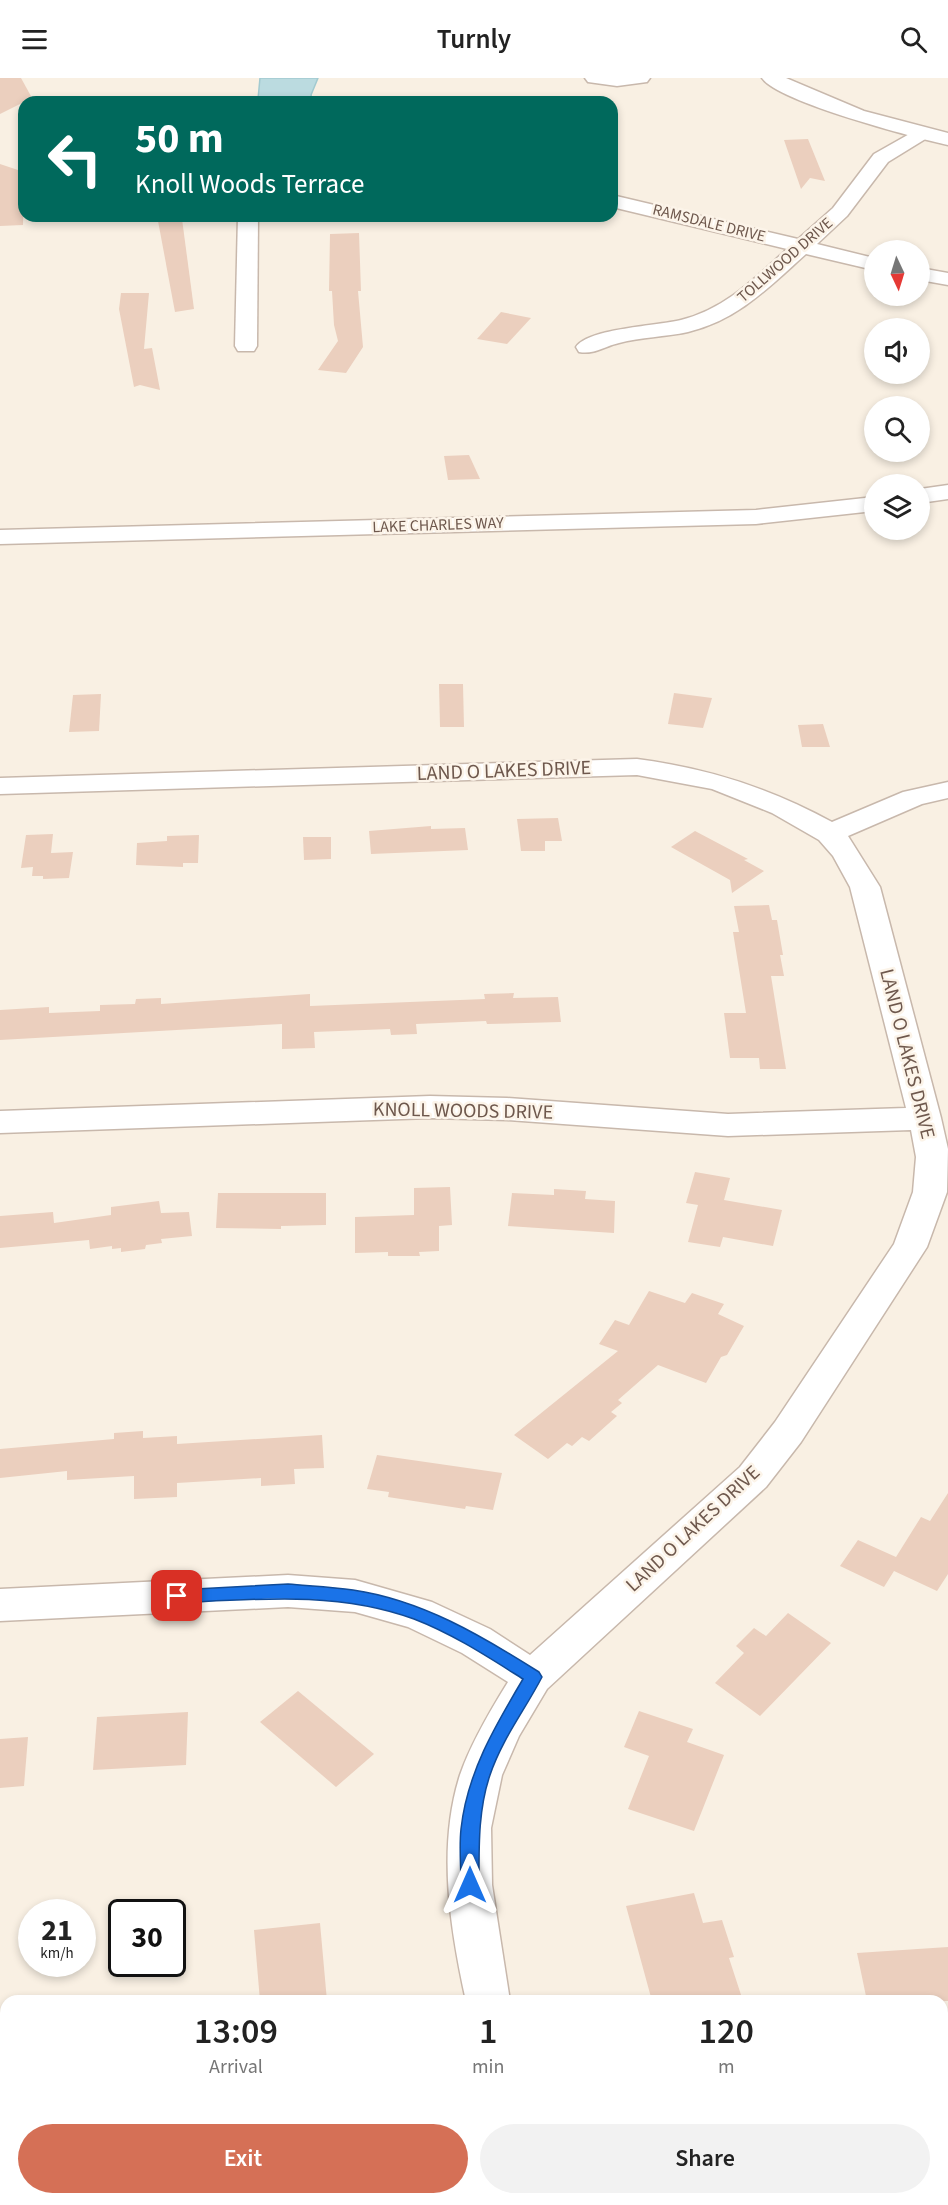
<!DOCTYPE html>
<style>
body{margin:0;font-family:"Source Sans 3",sans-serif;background:#f2f2f2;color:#222;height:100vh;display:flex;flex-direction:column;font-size:22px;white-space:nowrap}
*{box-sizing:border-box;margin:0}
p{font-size:20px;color:#767676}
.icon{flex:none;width:33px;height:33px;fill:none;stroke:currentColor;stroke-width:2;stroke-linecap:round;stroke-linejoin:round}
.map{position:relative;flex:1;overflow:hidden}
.sheet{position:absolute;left:0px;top:1917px;width:948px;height:210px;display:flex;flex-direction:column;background:#fff;border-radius:18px 18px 0 0;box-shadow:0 3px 9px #0003}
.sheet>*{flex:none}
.banner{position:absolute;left:18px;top:18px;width:600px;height:126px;border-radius:18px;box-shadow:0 3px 9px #0003;background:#00695c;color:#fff;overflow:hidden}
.needle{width:39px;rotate:176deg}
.buttons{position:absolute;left:864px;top:162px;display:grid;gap:12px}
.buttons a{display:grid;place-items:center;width:66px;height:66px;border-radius:50%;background:#fff;box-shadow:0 3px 9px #0003;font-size:30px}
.speed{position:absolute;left:18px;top:1821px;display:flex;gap:12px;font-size:30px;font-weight:700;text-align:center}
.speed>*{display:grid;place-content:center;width:78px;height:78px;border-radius:50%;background:#fff;box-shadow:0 3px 9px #0003;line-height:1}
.speed small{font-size:15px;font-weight:400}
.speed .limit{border:3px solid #111;border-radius:9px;background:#fff;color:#111}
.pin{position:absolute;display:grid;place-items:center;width:51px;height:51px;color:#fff;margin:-26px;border-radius:12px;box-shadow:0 3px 9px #0006}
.me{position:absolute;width:66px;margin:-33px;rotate:0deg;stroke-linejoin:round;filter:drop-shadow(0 0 4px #0008)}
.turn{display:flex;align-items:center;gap:21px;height:126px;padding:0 18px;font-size:27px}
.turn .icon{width:78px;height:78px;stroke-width:2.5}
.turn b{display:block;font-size:42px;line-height:51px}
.eta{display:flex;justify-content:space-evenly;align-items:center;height:102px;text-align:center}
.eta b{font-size:36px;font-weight:600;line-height:42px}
.primary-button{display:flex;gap:12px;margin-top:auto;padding:12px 18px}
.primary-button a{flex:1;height:69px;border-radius:36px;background:#d57056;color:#fff;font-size:24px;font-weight:600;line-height:69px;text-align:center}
.primary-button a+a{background:#f2f2f2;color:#222}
header{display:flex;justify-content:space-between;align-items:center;height:78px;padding:0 18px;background:#fff;font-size:27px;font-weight:600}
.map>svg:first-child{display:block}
.water{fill:#bbdbe0;stroke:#a2cad0;stroke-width:1.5}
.building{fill:#ebcfbe}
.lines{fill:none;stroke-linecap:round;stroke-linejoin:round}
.minor-casing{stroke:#c8b8ac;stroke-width:3}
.tertiary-casing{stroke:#c8b8ac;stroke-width:3}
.minor{fill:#fff;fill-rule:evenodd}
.tertiary{fill:#fff;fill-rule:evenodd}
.route{fill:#1a73e8;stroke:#114b97;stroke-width:1.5}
.labels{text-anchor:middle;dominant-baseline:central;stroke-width:5;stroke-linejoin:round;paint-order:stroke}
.far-street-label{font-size:16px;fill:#6e584d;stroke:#fcf4e9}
.street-label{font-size:20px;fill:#6e584d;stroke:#fcf4e9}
</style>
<header><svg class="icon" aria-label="menu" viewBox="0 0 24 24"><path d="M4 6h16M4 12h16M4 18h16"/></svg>Turnly<svg class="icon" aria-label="search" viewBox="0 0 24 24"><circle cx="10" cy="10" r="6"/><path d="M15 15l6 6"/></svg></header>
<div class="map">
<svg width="948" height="2127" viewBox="0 0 948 2127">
<rect width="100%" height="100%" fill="#f9f0e3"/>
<polygon class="water" points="260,0 318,0 311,17 313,24 255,24 258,21"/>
<g class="building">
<polygon points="0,0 21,0 32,20 0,36"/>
<polygon points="808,61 825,103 810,100 801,111 784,62"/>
<polygon points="0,86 24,94 23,147 0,148"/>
<polygon points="182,141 194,231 175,234 158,143"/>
<polygon points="359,155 361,213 358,213 363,269 346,295 318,292 338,263 334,247 332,213 329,213 330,156"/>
<polygon points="121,215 149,215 144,271 152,270 160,312 140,307 134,309 119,231"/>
<polygon points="501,234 531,240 507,266 477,261"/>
<polygon points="469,377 480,401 448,402 444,378"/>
<polygon points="439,606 463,606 464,649 440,649"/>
<polygon points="674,615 712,620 703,650 668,646"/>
<polygon points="101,616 99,653 69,654 73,617"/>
<polygon points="823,646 830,669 802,669 798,647"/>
<polygon points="558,740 562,763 545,763 545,773 521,773 517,741"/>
<polygon points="431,748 431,751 465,750 468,772 371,776 369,753"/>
<polygon points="695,753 748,781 744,782 764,793 732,815 730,802 671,769"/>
<polygon points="53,756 51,775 73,774 69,800 43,801 43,798 32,798 33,789 21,790 26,757"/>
<polygon points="199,757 198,785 183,785 183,789 136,787 137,765 167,763 167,758"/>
<polygon points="303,759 331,759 331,781 304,782"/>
<polygon points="769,827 772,842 777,842 783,877 780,877 784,898 771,898 786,991 760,991 759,980 730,980 724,935 746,935 733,854 739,854 734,828"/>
<polygon points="514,915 513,920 558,919 561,944 487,946 486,943 416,946 417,956 391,957 390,951 314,954 315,970 282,971 282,946 0,962 0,932 49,929 49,935 100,933 100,927 135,926 136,921 161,920 161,926 310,916 310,928 485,921 484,916"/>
<polygon points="695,1094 730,1100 724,1122 782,1132 773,1168 723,1159 720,1169 688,1164 698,1127 686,1125"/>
<polygon points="450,1109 452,1147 439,1148 439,1173 419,1174 420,1178 388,1178 388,1174 355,1175 355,1139 414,1137 414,1110"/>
<polygon points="554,1111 586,1113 585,1121 615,1123 614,1155 508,1148 512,1115 554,1117"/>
<polygon points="218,1115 326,1115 326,1147 281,1148 281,1151 216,1150"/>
<polygon points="159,1123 161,1135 189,1134 192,1158 161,1161 162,1165 146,1167 145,1171 121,1174 121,1170 112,1171 112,1168 90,1171 89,1162 0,1170 0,1138 53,1134 54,1145 111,1137 111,1129"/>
<polygon points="649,1213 685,1225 692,1215 724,1226 718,1236 744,1248 727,1277 721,1279 706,1305 658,1287 618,1322 622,1325 611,1334 617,1338 589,1363 582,1359 572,1368 567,1365 548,1381 514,1357 618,1273 599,1266 615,1242 629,1247"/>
<polygon points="143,1353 143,1360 177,1358 177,1366 322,1357 324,1390 294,1391 295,1406 261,1408 261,1400 177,1405 177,1419 134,1421 134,1398 67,1402 67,1393 0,1400 0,1371 114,1361 114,1355"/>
<polygon points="377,1377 502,1395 493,1432 466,1428 465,1431 388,1419 389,1414 367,1411"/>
<polygon points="948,1415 948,1496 937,1513 894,1493 884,1509 840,1488 858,1462 896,1479 921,1439 930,1443"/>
<polygon points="788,1535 831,1565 760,1638 715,1605 744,1575 736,1568 754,1550 766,1558"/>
<polygon points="298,1613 374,1676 336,1709 260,1644"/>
<polygon points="639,1633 693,1651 687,1664 724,1677 694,1753 628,1731 649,1678 624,1669"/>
<polygon points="188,1634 186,1687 93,1692 97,1639"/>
<polygon points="28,1659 24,1708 0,1710 0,1661"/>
<polygon points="694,1815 703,1845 722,1842 734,1879 729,1880 743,1923 652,1923 626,1828"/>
<polygon points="320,1845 327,1923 260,1923 254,1852"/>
<polygon points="948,1869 948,1923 867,1923 857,1875"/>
</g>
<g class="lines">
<g class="minor-casing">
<g id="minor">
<polygon points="585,0 650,0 647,4 617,8 588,4"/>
<path d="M920,50L927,52L929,56L927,60L888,84L847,138L817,166L874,180V192L806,176C769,209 738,242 688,254C665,259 641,259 619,265C605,268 594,277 579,274L576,269C589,250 658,248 681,242C725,231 754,201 787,171L612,129V117L798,161L833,130L874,76Z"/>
<polygon points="238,138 258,138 257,268 254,273 238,273 235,268"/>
<polygon points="920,190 948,195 948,207 920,202"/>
<polygon points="948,407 948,421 920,425 920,411"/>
<polygon points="874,419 874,433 756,446 0,466 0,452 756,432"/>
<path d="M637,681C707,690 770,710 832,744L903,714L948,704V720L922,726L848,758L880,809L941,1040L948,1071L947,1114L927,1169L801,1364L766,1409L547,1611L519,1658L502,1697L491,1750L492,1807L510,1923H466C450,1851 437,1769 460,1697C471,1665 490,1633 508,1604L462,1575L408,1549L355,1534L288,1529L0,1543V1511L288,1497L355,1502L432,1524L490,1551L530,1577L740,1389L775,1344L894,1166L913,1114L916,1079L911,1052L728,1058L507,1042L430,1040L0,1055V1033L430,1018L507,1020L728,1036L906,1030L850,809L833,778L819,762L772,735L712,711L637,697L0,716V700Z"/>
<polygon points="530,2121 578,2121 580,2127 532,2127"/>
</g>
</g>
<g class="tertiary-casing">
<path id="tertiary" d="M762,0H786L864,33L948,55V67C916,60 778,24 762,0Z"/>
</g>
<use href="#minor" class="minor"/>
<use href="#tertiary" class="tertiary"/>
</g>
<path class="route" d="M288,1506C310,1508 332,1509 353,1512C422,1522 482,1558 539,1594L542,1599C525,1632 502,1661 490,1697C478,1732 479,1770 479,1807L476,1812L470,1815L464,1812L461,1807C461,1788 459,1769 461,1751C467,1695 495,1648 523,1601C488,1579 453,1556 414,1541C338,1513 257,1521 177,1525L172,1523L169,1518L172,1514L177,1512Z"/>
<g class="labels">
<g class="far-street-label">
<text transform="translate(709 145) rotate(14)">RAMSDALE DRIVE</text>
<text transform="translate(785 182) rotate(-41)">TOLLWOOD DRIVE</text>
<text transform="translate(438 447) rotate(-2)">LAKE CHARLES WAY</text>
</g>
<g class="street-label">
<text transform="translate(504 693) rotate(-2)">LAND O LAKES DRIVE</text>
<text transform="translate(907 976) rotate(76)">LAND O LAKES DRIVE</text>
<text transform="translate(463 1033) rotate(1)">KNOLL WOODS DRIVE</text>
<text transform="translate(693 1451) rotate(-43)">LAND O LAKES DRIVE</text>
</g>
</g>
</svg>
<div class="buttons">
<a><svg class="needle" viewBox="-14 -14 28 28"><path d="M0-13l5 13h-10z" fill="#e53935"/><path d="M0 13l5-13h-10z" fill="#767676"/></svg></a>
<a><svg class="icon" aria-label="sound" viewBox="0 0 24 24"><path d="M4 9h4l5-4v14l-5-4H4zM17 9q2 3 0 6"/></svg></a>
<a><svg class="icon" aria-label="search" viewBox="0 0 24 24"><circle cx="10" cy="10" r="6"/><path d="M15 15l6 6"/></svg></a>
<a><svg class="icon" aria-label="layers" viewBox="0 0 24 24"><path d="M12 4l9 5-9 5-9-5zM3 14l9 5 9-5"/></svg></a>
</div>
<div class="speed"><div>21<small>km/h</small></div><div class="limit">30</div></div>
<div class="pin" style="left:177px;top:1518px;background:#d93025"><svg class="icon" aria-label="arrive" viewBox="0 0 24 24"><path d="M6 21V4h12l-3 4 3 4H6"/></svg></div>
<svg class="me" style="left:470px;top:1807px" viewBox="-20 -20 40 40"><path d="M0-17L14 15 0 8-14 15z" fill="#1a73e8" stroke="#fff" stroke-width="4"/></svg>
<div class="banner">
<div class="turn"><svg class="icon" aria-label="left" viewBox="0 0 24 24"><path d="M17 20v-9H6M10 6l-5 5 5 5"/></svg><div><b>50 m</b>Knoll Woods Terrace</div></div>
</div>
<section class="sheet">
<div class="eta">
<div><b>13:09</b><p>Arrival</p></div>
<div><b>1</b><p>min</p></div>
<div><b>120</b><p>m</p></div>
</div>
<div class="primary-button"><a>Exit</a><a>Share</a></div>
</section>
</div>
